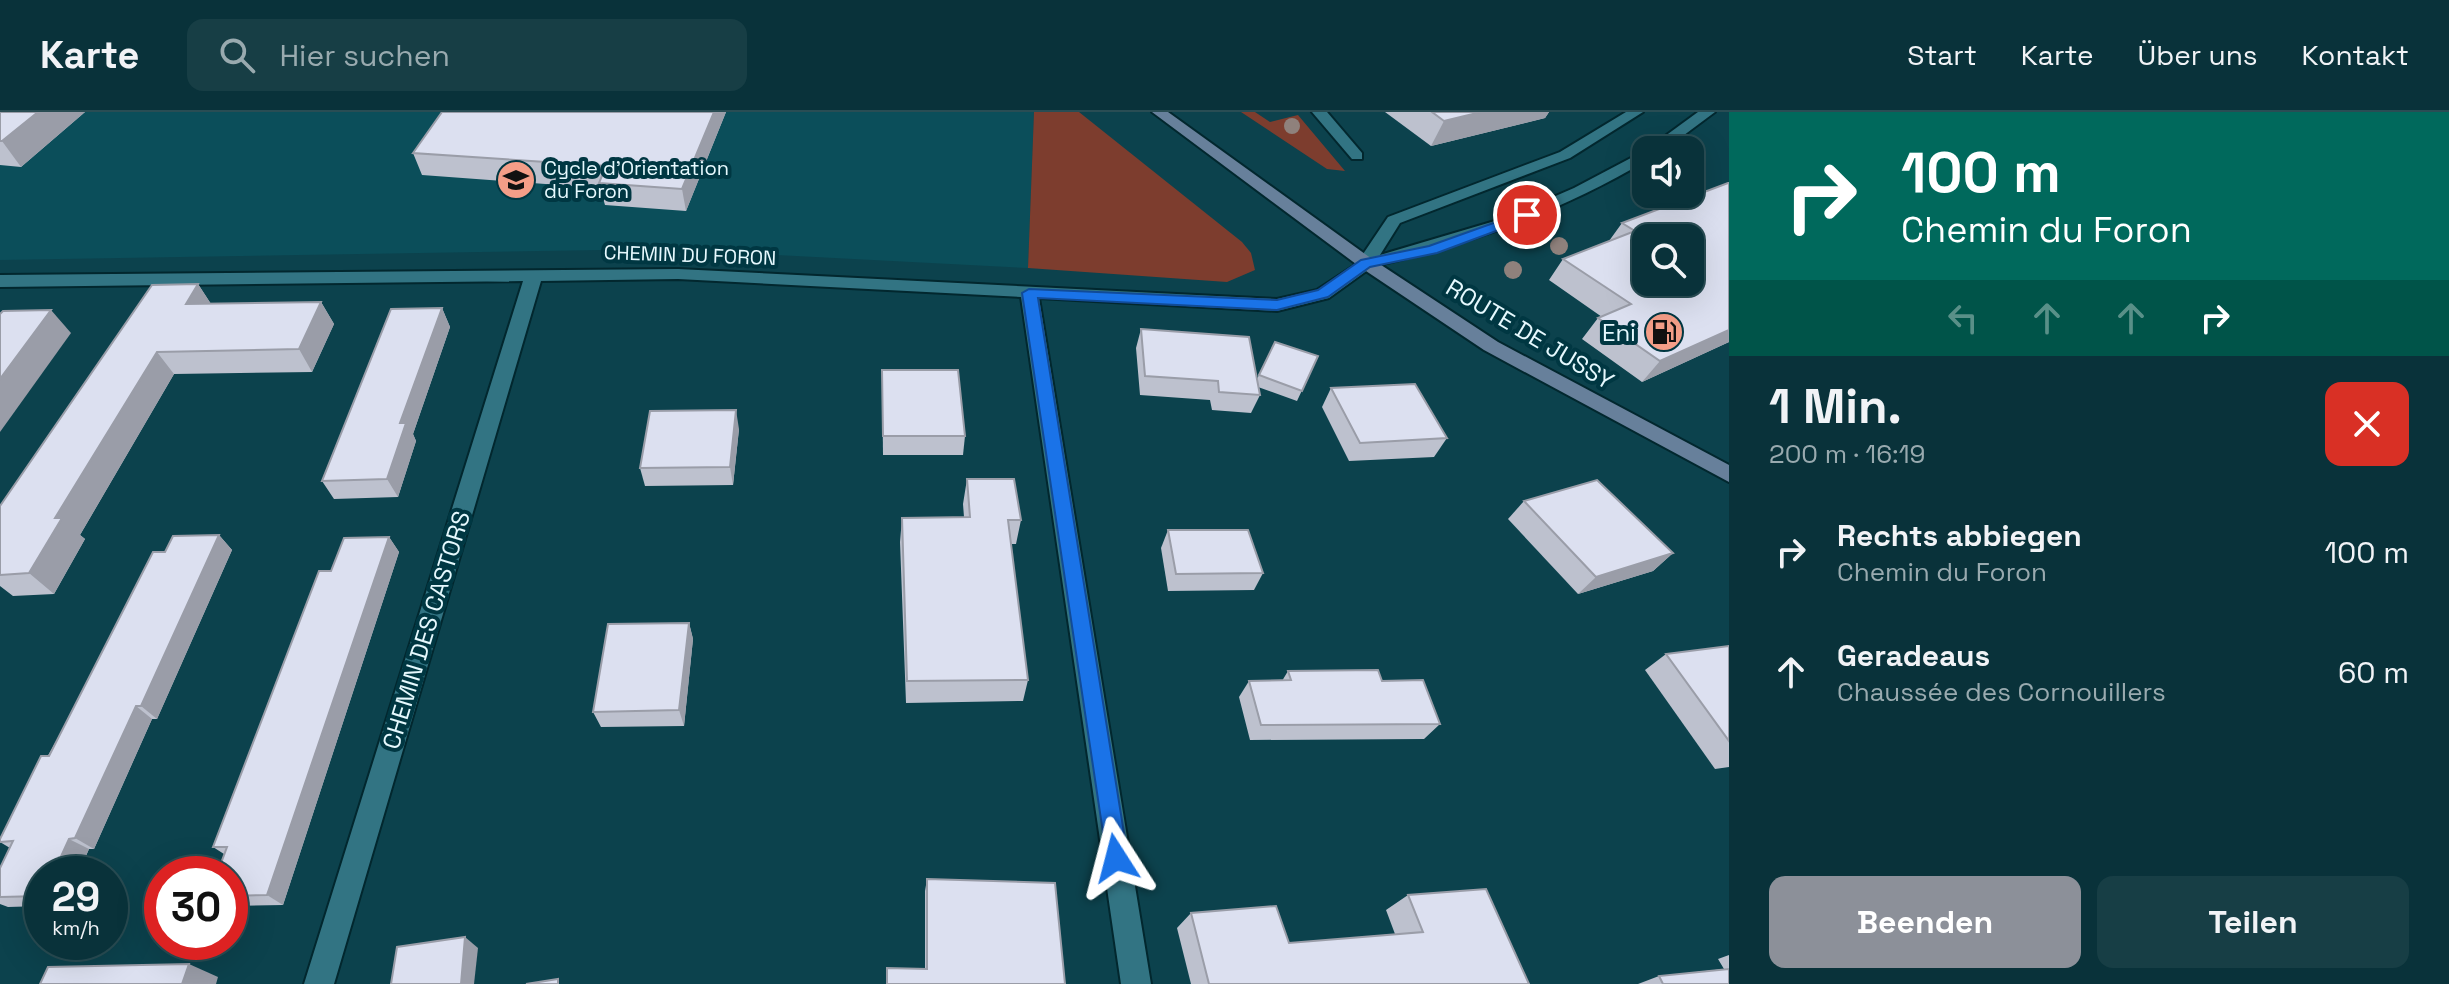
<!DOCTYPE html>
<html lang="de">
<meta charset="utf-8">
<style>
body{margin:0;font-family:"Space Grotesk",sans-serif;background:#173e45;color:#f1f3f6;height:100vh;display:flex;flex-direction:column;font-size:30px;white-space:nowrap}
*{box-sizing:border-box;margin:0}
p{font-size:26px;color:#99aaaf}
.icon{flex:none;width:44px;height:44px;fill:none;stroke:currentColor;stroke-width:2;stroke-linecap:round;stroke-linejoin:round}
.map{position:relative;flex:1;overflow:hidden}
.drawer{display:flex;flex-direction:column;background:#09323a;width:720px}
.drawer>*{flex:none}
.hud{background:#00695c;color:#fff;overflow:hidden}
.tools{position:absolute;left:1632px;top:24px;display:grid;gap:16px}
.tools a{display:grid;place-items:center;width:72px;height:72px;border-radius:16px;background:#09323a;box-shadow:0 8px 32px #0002,0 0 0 2px #294d54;font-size:40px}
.speed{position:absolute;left:24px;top:744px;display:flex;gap:16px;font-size:40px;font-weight:700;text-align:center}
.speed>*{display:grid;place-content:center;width:104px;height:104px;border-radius:50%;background:#09323a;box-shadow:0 8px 32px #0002,0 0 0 2px #294d54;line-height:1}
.speed small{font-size:20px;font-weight:400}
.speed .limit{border:12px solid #d22;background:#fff;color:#111}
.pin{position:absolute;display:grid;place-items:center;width:68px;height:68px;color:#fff;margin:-34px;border:4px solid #fff;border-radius:50%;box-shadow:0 2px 8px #0007}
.me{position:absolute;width:88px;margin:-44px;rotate:351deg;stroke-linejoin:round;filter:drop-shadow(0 0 6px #0008)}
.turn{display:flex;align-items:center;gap:28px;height:168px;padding:0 40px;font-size:36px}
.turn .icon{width:104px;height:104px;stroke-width:2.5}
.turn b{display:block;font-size:56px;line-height:68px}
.lanes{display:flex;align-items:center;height:76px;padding:0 40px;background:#0003;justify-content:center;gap:40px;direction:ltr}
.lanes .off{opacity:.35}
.round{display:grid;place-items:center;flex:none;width:84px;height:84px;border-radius:16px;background:#173e45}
.head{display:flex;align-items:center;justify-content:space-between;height:136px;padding:0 40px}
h1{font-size:48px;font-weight:600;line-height:60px}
.action{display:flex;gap:16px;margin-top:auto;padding:16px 40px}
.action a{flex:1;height:92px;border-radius:16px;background:#8c9099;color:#fff;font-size:32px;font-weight:600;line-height:92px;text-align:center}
.action a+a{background:#173e45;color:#f1f3f6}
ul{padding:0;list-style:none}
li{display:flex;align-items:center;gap:24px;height:120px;padding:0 40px}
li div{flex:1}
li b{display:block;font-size:30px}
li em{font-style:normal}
header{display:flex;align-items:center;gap:48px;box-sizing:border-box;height:112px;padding:0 40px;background:#09323a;border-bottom:2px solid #294d54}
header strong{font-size:38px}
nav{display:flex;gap:44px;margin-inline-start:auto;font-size:28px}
.search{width:560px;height:72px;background:#173e45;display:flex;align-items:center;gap:20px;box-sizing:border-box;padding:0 28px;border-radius:16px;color:#99aaaf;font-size:30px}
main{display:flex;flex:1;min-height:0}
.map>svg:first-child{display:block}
.built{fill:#0b4e5a}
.green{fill:#7d3d2e}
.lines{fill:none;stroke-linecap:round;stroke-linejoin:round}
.minor-casing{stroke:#02272e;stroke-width:4}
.tertiary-casing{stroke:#02272e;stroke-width:4}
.secondary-casing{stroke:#02272e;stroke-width:4}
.minor{fill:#327483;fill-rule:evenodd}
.tertiary{fill:#327483;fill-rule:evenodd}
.secondary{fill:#67809b;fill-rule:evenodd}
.tree{fill:#8f817c}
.wall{fill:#bdc1ce}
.shaded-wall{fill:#9a9da8}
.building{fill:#dce0f0;stroke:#9a9da8;stroke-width:2;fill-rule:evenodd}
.route{fill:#1a73e8;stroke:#114b97;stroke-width:2}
.labels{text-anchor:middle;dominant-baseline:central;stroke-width:8;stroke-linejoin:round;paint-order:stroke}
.far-poi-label{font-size:20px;fill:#e6f9fe;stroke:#003742;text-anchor:start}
.far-street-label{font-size:20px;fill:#e6f9fe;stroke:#003742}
.poi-label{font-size:24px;fill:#e6f9fe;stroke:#003742;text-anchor:end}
.street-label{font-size:24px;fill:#e6f9fe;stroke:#003742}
</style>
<header>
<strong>Karte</strong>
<div class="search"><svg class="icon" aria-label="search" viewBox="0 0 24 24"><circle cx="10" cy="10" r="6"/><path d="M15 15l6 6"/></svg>Hier suchen</div>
<nav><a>Start</a><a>Karte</a><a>Über uns</a><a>Kontakt</a></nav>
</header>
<main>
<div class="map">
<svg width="1729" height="872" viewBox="0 0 1729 872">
<rect width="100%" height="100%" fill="#0c424d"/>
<polygon class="built" points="0,0 1034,0 1028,156 663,137 0,148"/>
<g class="green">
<polygon points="1034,0 1079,0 1242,130 1251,141 1255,158 1227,170 1028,156"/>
<polygon points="1241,0 1255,0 1270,10 1298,3 1345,59 1327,57"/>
</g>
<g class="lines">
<g class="minor-casing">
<g id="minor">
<polygon points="1312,0 1327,0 1362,41 1362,47 1352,47"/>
<polygon points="1366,146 1375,151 1372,155 1329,186 1277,199 1039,186 1151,872 1121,872 1021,185 678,167 541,169 334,872 304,872 523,169 0,175 0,163 678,157 1277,187 1317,178"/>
</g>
</g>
<g class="tertiary-casing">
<g id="tertiary">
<path d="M1626,0H1643L1570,46L1400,111L1380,143L1505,106L1574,76L1646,38V49C1558,101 1465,134 1366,156L1357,151L1388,105L1560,40Z"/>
<polygon points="1698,0 1715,0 1664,38 1646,38"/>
</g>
</g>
<g class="secondary-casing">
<polygon id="secondary" points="1152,0 1168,0 1372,147 1498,230 1729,353 1729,370 1484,238 1360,155"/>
</g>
<use href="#minor" class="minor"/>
<use href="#tertiary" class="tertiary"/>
<use href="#secondary" class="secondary"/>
</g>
<g class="tree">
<circle cx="1292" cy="14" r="8"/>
<circle cx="1559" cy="134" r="9"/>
<circle cx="1513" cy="158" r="9"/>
</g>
<g class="wall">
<polygon points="0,0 85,0 21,55 0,53"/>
<polygon points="442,0 726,0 686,99 605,93 600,76 422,63 413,41"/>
<polygon points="1385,0 1549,0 1545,6 1431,34"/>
<polygon points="1729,71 1729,230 1642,270 1582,227 1598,206 1602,205 1549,168 1563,147 1609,129 1622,111"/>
<polygon points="198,172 211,192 321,190 334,212 312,260 174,262 80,423 85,427 54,482 13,484 0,474 0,394"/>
<polygon points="442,196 450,215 413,322 416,329 398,385 334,387 322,369"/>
<polygon points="1141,217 1257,267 1275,230 1318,244 1297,289 1258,275 1260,283 1251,301 1212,298 1210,288 1140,283 1136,236"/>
<polygon points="882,258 965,324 963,343 883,343"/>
<polygon points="1331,276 1447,326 1434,345 1349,349 1322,295"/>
<polygon points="739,317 733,373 645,374 640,356"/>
<polygon points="967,367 1021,408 1016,432 1011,432 1028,568 1023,589 906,591 900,430 902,406 964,405 963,392"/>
<polygon points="1524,389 1673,441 1653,459 1578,482 1508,407"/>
<polygon points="1168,418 1263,461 1254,478 1168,479 1161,436"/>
<polygon points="219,423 232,438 157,607 152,607 94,737 89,737 78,762 42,762 42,794 8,795 0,792 0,756 10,736 0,730 0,727 165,440"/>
<polygon points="389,425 399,440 283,793 230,794 230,762 224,742 213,735 331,459"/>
<polygon points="689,511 693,527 684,614 601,615 593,600"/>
<polygon points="1729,534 1729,655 1715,657 1645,558 1666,542"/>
<polygon points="1288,559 1382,569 1440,612 1424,627 1250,628 1239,585 1249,569 1282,569"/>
<polygon points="927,767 1065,872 886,872 887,856 925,857 925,779"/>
<polygon points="1408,783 1529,872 1191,872 1177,816 1191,801 1289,831 1395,822 1386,798"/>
<polygon points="1729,843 1729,872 1638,872 1659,864 1724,857 1718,847"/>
</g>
<g class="shaded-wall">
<polygon points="38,0 85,0 21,55 2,29"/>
<polygon points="714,0 726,0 686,99 682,77"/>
<polygon points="1481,0 1549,0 1545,6 1431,34 1444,9"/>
<polygon points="198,172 213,195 186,192"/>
<polygon points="321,190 334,212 312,260 299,237"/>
<polygon points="442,196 450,215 413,322 416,329 398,385 387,367 400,311"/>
<polygon points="51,198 71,221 0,320 0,267"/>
<polygon points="1729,218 1729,230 1642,270 1660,249"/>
<polygon points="157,240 174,262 80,423 85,427 54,482 29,461 55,406"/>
<polygon points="736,298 739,317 733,373 730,355"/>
<polygon points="219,423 232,438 157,607 141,594"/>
<polygon points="389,425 399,440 283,793 267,783"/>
<polygon points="1673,441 1653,459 1578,482 1596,465"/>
<polygon points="689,511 693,527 684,614 679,598"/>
<polygon points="136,594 152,607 94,737 75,726"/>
<polygon points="69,727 89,737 78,762 53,762"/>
<polygon points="465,825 478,836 474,872 461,872"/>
<polygon points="189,852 218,865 216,872 182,872"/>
</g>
<g class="building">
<polygon points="0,0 38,0 2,29 0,29"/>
<polygon points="442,0 714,0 682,77 599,71 606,54 413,41"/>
<polygon points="1432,0 1481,0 1444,9"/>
<path d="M1728,71H1729V218L1660,249L1598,206L1631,192L1563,147L1635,119L1622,111ZM1646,126H1690V170H1646Z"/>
<polygon points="198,172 186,192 321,190 299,237 157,240 55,406 62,406 29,461 0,463 0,394 152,173"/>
<polygon points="442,196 400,311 406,311 387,367 322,369 391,197"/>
<polygon points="51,198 0,267 0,202 3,199"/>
<polygon points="1141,217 1249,225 1260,283 1219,280 1218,269 1145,264"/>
<polygon points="1275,230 1318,244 1302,279 1259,263"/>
<polygon points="882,258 958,258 965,324 883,324"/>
<polygon points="1415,272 1447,326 1360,331 1331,276"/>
<polygon points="736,298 730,355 640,356 650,299"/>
<polygon points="967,367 1014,367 1021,408 1008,408 1028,568 907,569 902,406 970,405"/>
<polygon points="1597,368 1673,441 1596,465 1524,389"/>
<polygon points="1168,418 1248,418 1263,461 1176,462"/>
<polygon points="219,423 141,594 136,594 75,726 69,727 53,762 42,762 42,784 0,785 0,756 13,729 0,730 0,727 41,644 49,644 153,440 165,440 173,424"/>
<polygon points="389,425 267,783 230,784 230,762 217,762 227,735 213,735 319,459 331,459 344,426"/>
<polygon points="689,511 679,598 593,600 608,512"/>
<polygon points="1729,534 1729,629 1666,542"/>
<polygon points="1378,558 1382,569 1423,568 1440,612 1261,613 1249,569 1291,568 1288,559"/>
<polygon points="927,767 1055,771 1065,872 887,872 887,856 927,857"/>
<polygon points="1486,777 1529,872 1209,872 1191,801 1276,794 1289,831 1423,820 1408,783"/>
<polygon points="465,825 461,872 391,872 397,835"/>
<polygon points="189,852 182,872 40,872 48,855"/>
<polygon points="1729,857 1729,872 1663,872 1659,864"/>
<polygon points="558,867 558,872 526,872"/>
</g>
<polygon class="route" points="1527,99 1533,103 1531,106 1437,141 1370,155 1328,185 1277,198 1038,186 1128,746 1124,754 1116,758 1108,754 1022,181 1029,177 1277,188 1318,178 1361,148 1429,134"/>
<defs>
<g id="school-disc" transform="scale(2)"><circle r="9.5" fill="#f49e88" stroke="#003742"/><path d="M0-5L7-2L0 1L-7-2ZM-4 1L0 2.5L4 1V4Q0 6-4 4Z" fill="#111"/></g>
<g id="fuel-disc" transform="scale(2)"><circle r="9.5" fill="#f49e88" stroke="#003742"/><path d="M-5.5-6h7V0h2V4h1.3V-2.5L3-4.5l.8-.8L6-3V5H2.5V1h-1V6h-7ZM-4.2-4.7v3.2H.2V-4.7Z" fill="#111"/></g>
</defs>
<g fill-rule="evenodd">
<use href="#school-disc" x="516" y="68"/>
<use href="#fuel-disc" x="1664" y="220"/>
</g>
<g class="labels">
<g class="far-poi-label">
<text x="544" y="56">Cycle d'Orientation<tspan x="544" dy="23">du Foron</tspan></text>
</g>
<g class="far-street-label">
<text transform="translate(690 143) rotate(2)">CHEMIN DU FORON</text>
</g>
<g class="poi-label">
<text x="1636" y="220">Eni</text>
</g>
<g class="street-label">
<text transform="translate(1530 222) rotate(31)">ROUTE DE JUSSY</text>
<text transform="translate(426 518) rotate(-73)">CHEMIN DES CASTORS</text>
</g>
</g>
</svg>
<div class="tools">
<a><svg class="icon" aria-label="sound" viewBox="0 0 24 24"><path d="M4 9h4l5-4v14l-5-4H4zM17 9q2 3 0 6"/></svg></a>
<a><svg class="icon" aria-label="search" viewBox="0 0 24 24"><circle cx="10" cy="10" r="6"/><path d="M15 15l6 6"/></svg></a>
</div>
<div class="speed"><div>29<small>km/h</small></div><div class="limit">30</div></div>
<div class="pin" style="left:1527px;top:103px;background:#d93025"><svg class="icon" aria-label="arrive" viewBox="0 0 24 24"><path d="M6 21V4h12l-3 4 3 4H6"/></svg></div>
<svg class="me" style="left:1116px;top:746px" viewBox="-20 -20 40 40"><path d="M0-17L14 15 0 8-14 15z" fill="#1a73e8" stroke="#fff" stroke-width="4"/></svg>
</div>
<section class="drawer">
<div class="hud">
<div class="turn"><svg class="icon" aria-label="right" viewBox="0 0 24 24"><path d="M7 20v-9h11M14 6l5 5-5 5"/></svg><div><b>100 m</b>Chemin du Foron</div></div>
<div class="lanes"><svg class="icon off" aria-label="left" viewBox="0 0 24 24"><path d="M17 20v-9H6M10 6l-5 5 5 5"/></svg><svg class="icon off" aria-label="ahead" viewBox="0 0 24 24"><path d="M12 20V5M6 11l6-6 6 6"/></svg><svg class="icon off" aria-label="ahead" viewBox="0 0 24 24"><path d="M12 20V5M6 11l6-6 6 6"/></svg><svg class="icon" aria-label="right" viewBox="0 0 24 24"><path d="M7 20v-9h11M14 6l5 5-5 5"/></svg></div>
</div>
<div class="head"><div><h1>1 Min.</h1><p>200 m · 16:19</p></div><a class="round" style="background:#d93025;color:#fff"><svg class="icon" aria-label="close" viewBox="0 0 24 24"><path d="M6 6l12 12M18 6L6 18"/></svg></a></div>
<ul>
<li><svg class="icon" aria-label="right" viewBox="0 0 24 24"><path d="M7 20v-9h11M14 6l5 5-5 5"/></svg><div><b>Rechts abbiegen</b><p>Chemin du Foron</p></div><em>100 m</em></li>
<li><svg class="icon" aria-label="ahead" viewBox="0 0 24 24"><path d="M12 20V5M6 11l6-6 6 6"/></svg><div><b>Geradeaus</b><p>Chaussée des Cornouillers</p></div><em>60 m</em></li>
</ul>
<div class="action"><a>Beenden</a><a>Teilen</a></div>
</section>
</main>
